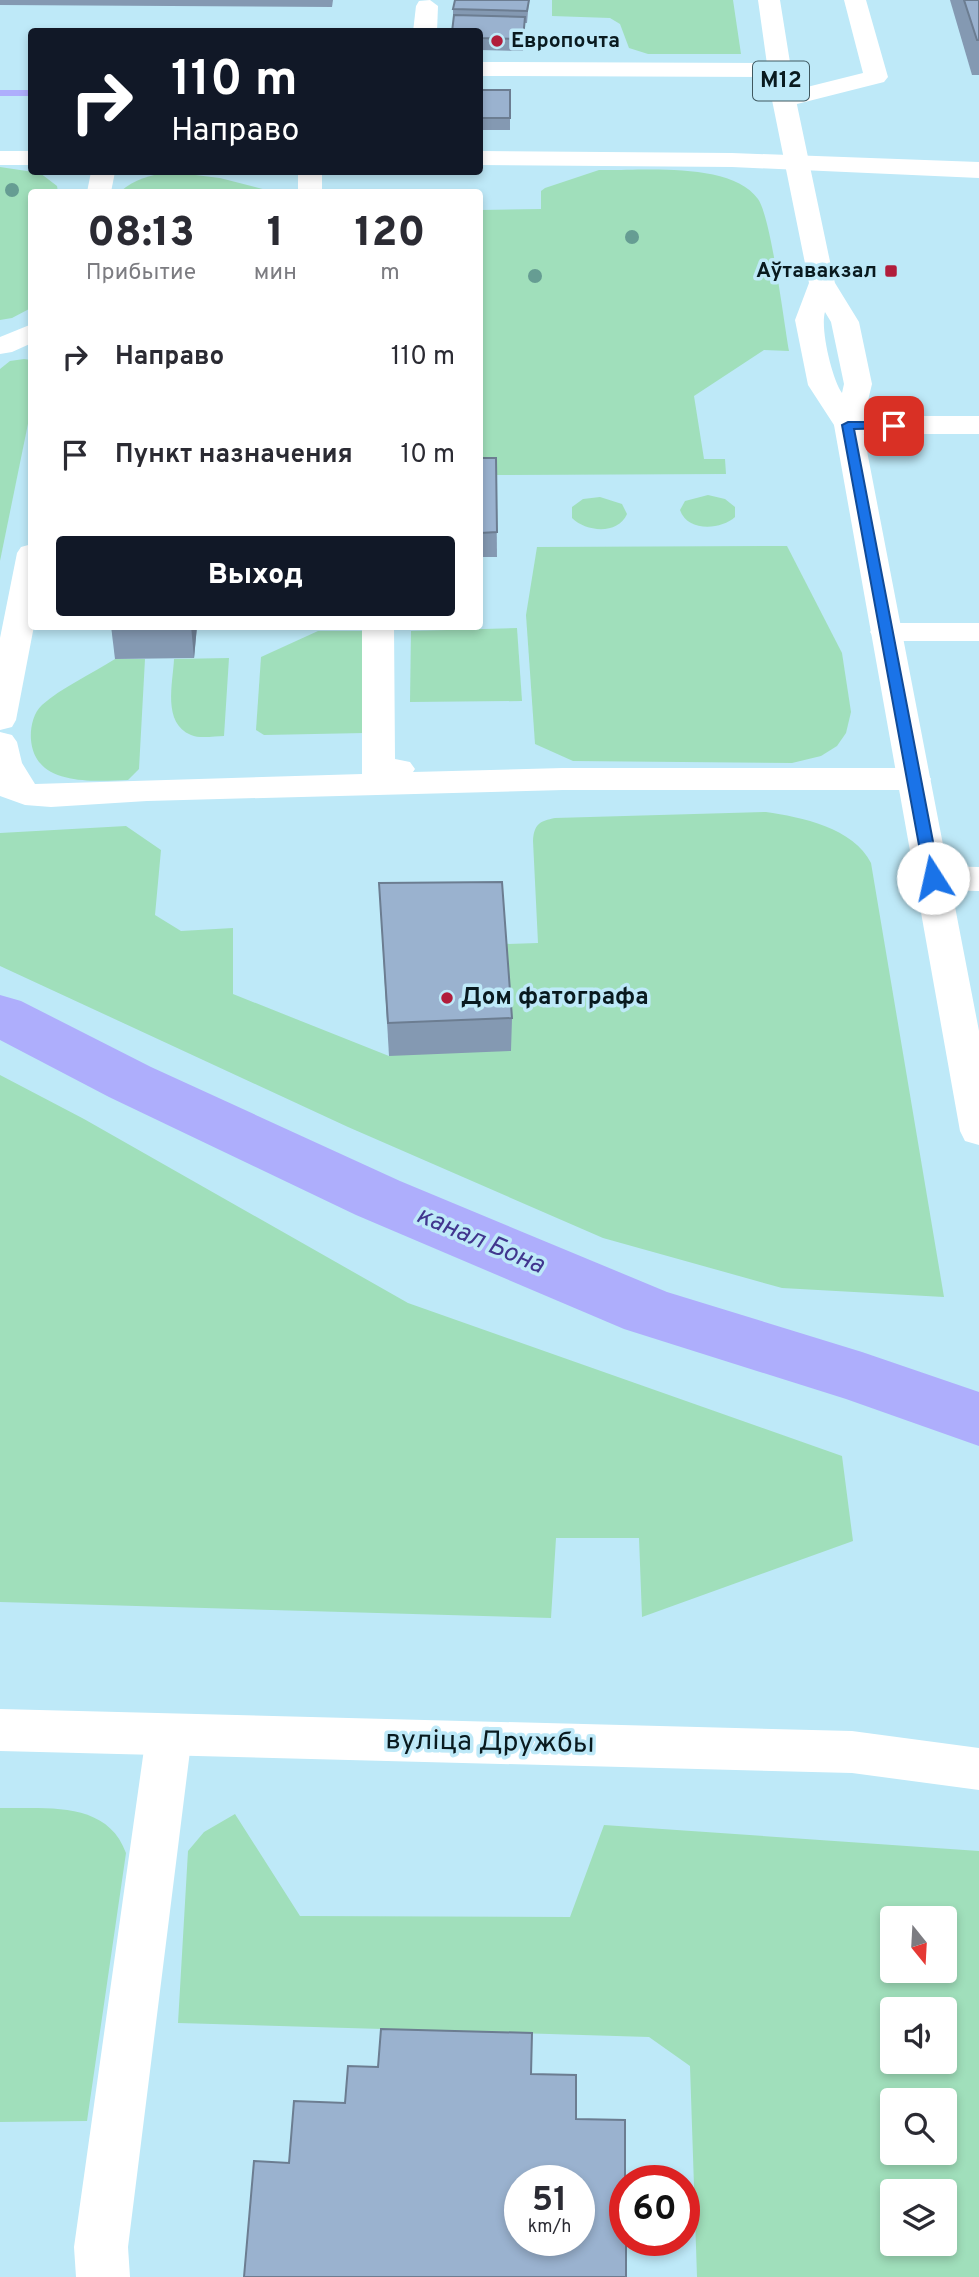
<!DOCTYPE html>
<html lang="ru">
<meta charset="utf-8">
<style>
body{margin:0;font-family:Overpass,sans-serif;background:#f7f7f7;color:#2b2b33;height:100vh;display:flex;flex-direction:column;font-size:26px;white-space:nowrap}
*{box-sizing:border-box;margin:0}
p{font-size:23px;color:#7c7c81}
.icon{flex:none;width:38px;height:38px;fill:none;stroke:currentColor;stroke-width:2;stroke-linecap:round;stroke-linejoin:round}
.map{position:relative;flex:1;overflow:hidden}
.sheet{position:absolute;left:28px;top:189px;width:455px;height:441px;display:flex;flex-direction:column;background:#fff;border-radius:7px;box-shadow:0 4px 10px #0003}
.sheet>*{flex:none}
.guide{position:absolute;left:28px;top:28px;width:455px;height:147px;border-radius:7px;box-shadow:0 4px 10px #0003;background:#111827;color:#fff;overflow:hidden}
.needle{width:46px;rotate:162deg}
.fabs{position:absolute;left:880px;top:1906px;display:grid;gap:14px}
.fabs a{display:grid;place-items:center;width:77px;height:77px;border-radius:7px;background:#fff;box-shadow:0 4px 10px #0003;font-size:35px}
.speed{position:absolute;left:504px;top:2165px;display:flex;gap:14px;font-size:35px;font-weight:700;text-align:center}
.speed>*{display:grid;place-content:center;width:91px;height:91px;border-radius:50%;background:#fff;box-shadow:0 4px 10px #0003;line-height:1}
.speed small{font-size:18px;font-weight:400}
.speed .limit{border:10px solid #d22;background:#fff;color:#111}
.pin{position:absolute;display:grid;place-items:center;width:60px;height:60px;color:#fff;margin:-30px;border-radius:14px;box-shadow:0 4px 10px #0006}
.me{position:absolute;width:77px;margin:-38px;rotate:350deg;stroke-linejoin:round;filter:drop-shadow(0 0 5px #0008)}
.turn{display:flex;align-items:center;gap:24px;height:147px;padding:0 28px;font-size:32px}
.turn .icon{width:91px;height:91px;stroke-width:2.5}
.turn b{display:block;font-size:49px;line-height:60px}
.eta{display:flex;justify-content:space-evenly;align-items:center;height:119px;text-align:center}
.eta b{font-size:42px;font-weight:800;line-height:49px}
.cta{display:flex;gap:14px;margin-top:auto;padding:14px 28px}
.cta a{flex:1;height:80px;border-radius:7px;background:#111827;color:#fff;font-size:28px;font-weight:800;line-height:80px;text-align:center}
ul{padding:0;list-style:none}
li{display:flex;align-items:center;gap:21px;height:98px;padding:0 28px}
li div{flex:1}
li b{display:block;font-size:26px}
li em{font-style:normal}
.map>svg:first-child{display:block}
.green{fill:#a0dfbb;fill-rule:evenodd}
.lines{fill:none;stroke-linecap:round;stroke-linejoin:round}
.stream{fill:#aeaefc;fill-rule:evenodd}
.canal{fill:#aeaefc;fill-rule:evenodd}
.minor{fill:#fff;fill-rule:evenodd}
.major{fill:#fff;fill-rule:evenodd}
.tree{fill:#669d93}
.wall{fill:#8499b2}
.shaded-wall{fill:#6c7d91}
.building{fill:#9ab2cf;stroke:#6c7d91;stroke-width:2;fill-rule:evenodd}
.route{fill:#1a73e8;stroke:#114b97;stroke-width:2}
.poi-dot{fill:#b11d3b;stroke:#bee9f8;stroke-width:2.5}
.labels{text-anchor:middle;dominant-baseline:central;stroke-width:7;stroke-linejoin:round;paint-order:stroke}
.far-poi-label{font-size:21px;font-weight:bold;fill:#091a1f;stroke:#bee9f8;text-anchor:start}
.shield{fill:#bee9f8;stroke:#3f5860;stroke-width:2}
.shield-label{font-size:23px;font-weight:bold;fill:#091a1f}
.poi-label{font-size:24px;font-weight:bold;fill:#091a1f;stroke:#bee9f8;text-anchor:start}
.water-label{font-size:26px;font-style:italic;fill:#41368e;stroke:#bee9f8}
.near-street-label{font-size:28px;fill:#091a1f;stroke:#bee9f8}
</style>
<div class="map">
<svg width="979" height="2277" viewBox="0 0 979 2277">
<rect width="100%" height="100%" fill="#bee9f8"/>
<g class="green">
<polygon points="552,0 733,0 741,54 648,54 629,48 620,24 610,18 552,16"/>
<polygon points="0,167 40,173 57,186 58,192 32,192 31,308 12,318 0,320"/>
<path d="M599,170C641,171 731,161 758,199C771,217 784,323 789,351L764,350L694,396L704,459H725L726,474L480,475V210L541,209V191L545,188Z"/>
<path d="M170,172L220,178L274,192H120C134,179 151,175 170,172Z"/>
<polygon points="24,359 31,360 31,409 0,561 0,369 10,361"/>
<path d="M708,495L725,499L735,507V517C721,530 687,532 680,510L685,501Z"/>
<path d="M600,497L622,504L627,514C618,535 586,532 572,518V507L583,499Z"/>
<polygon points="787,546 842,653 851,712 846,733 837,746 821,756 792,763 573,761 535,744 526,615 537,547"/>
<polygon points="517,628 522,701 410,702 411,631"/>
<polygon points="318,631 363,631 365,733 264,735 256,730 261,657"/>
<path d="M229,658L224,736C215,736 200,739 191,735C162,723 173,683 174,659Z"/>
<path d="M115,659H145L139,769L128,780C94,781 35,787 31,740C30,729 33,713 42,705C61,688 93,673 115,659Z"/>
<path d="M766,812C801,817 854,828 871,863L944,1297L782,1288L603,1238L348,1127L0,966V833L126,826L161,850L155,915L181,931L233,928V994L389,1056L504,944L538,943L533,841C534,824 540,821 555,818Z"/>
<polygon points="0,1075 84,1119 408,1303 842,1456 853,1541 642,1617 639,1538 556,1538 551,1618 0,1602"/>
<path d="M0,1808C46,1809 107,1800 126,1853L87,2121L0,2122Z"/>
<path d="M235,1814L300,1916L570,1917L604,1825L979,1851V2277H697L690,2066L649,2037L178,2023L188,1851L204,1832ZM892,1918H945V1970H892ZM892,2009H945V2062H892ZM892,2100H945V2152H892ZM892,2191H945V2244H892Z"/>
</g>
<g class="lines">
<rect class="stream" x="0" y="90" width="32" height="6"/>
<polygon class="canal" points="0,995 21,1001 151,1067 400,1181 667,1292 862,1352 979,1392 979,1446 846,1399 624,1329 356,1215 109,1097 0,1040"/>
<g class="minor">
<polygon points="430,0 438,6 437,32 413,32 416,6 419,1"/>
<polygon points="844,0 866,0 888,77 884,82 793,105 784,107 775,105 772,100 775,95 863,73"/>
<polygon points="480,62 779,63 787,65 791,70 787,75 779,77 480,76"/>
<rect x="0" y="151" width="32" height="14"/>
<polygon points="480,151 732,153 979,162 979,178 732,167 480,165"/>
<polygon points="91,172 115,172 111,192 87,192"/>
<rect x="298" y="172" width="24" height="20"/>
<polygon points="32,324 32,343 12,352 0,354 0,337"/>
<polygon points="848,416 979,416 979,434 848,434 838,431 834,425 838,419"/>
<polygon points="32,544 32,626 34,626 16,720 12,727 0,730 0,638 17,553 21,547"/>
<polygon points="886,623 979,623 979,641 886,641 875,639 870,632 875,625"/>
<polygon points="362,626 394,626 395,759 410,762 415,769 413,772 563,768 914,768 926,771 931,779 926,787 914,790 563,790 147,801 51,807 25,805 0,796 0,732 12,735 17,742 22,763 35,784 362,774"/>
<polygon points="933,866 979,867 979,891 933,890 921,886 916,878 921,870"/>
<polygon points="169,1714 186,1720 192,1735 128,2247 130,2277 76,2277 74,2247 146,1735 152,1720"/>
</g>
<g class="major">
<path d="M758,0H780L796,100L832,271L835,283L859,322L872,384L862,425L979,1031V1145L965,1141L960,1131L834,425L808,385L795,320L809,283L772,100ZM825,312L831,322L844,384L842,393C832,379 820,328 825,312Z"/>
<polygon points="0,1709 852,1731 979,1748 979,1790 852,1773 0,1751"/>
</g>
</g>
<g class="tree">
<circle cx="12" cy="190" r="7"/>
<circle cx="632" cy="237" r="7"/>
<circle cx="535" cy="276" r="7"/>
</g>
<g class="wall">
<polygon points="0,0 333,0 332,7 0,5"/>
<polygon points="529,0 527,23 525,23 523,51 480,50 480,32 453,20 453,9"/>
<polygon points="950,0 979,0 979,75 972,75"/>
<rect x="480" y="90" width="30" height="40"/>
<polygon points="480,458 496,458 497,557 480,557"/>
<polygon points="111,626 197,626 194,658 115,659"/>
<polygon points="379,883 512,1018 511,1051 389,1056"/>
</g>
<polygon class="shaded-wall" points="191,626 197,626 194,658"/>
<g class="building">
<polygon points="455,0 529,0 527,11 453,9"/>
<polygon points="964,0 979,0 979,40 977,40"/>
<polygon points="454,15 525,17 523,39 480,38 480,32 452,32"/>
<rect x="480" y="90" width="30" height="28"/>
<polygon points="480,458 496,458 497,532 480,533"/>
<polygon points="502,882 512,1018 388,1023 379,883"/>
<path d="M381,2029L532,2033L531,2074L576,2075V2119L625,2120V2240H626V2277H244L254,2161L289,2163L294,2101L345,2103L348,2066L378,2067ZM520,2180H579V2240H520Z"/>
</g>
<polygon class="route" points="894,422 900,426 898,428 854,429 940,878 933,883 925,878 842,425 848,422"/>
<g class="poi-dot">
<circle cx="497" cy="41" r="7"/>
<rect x="884" y="264" width="14" height="14" rx="3.5"/>
<circle cx="447" cy="998" r="7"/>
</g>
<g class="labels">
<g class="far-poi-label">
<text x="511" y="41">Европочта</text>
<text x="877" y="271" text-anchor="end">Аўтавакзал</text>
</g>
<rect class="shield" x="753" y="61.5" width="56" height="39" rx="5"/>
<g class="shield-label">
<text x="781" y="81">М12</text>
</g>
<g class="poi-label">
<text x="461" y="998">Дом фатографа</text>
</g>
<g class="water-label">
<text transform="translate(480 1241) rotate(23)">канал Бона</text>
</g>
<g class="near-street-label">
<text transform="translate(490 1743) rotate(1)">вуліца Дружбы</text>
</g>
</g>
</svg>
<div class="fabs">
<a><svg class="needle" viewBox="-14 -14 28 28"><path d="M0-13l5 13h-10z" fill="#e53935"/><path d="M0 13l5-13h-10z" fill="#7c7c81"/></svg></a>
<a><svg class="icon" aria-label="sound" viewBox="0 0 24 24"><path d="M4 9h4l5-4v14l-5-4H4zM17 9q2 3 0 6"/></svg></a>
<a><svg class="icon" aria-label="search" viewBox="0 0 24 24"><circle cx="10" cy="10" r="6"/><path d="M15 15l6 6"/></svg></a>
<a><svg class="icon" aria-label="layers" viewBox="0 0 24 24"><path d="M12 4l9 5-9 5-9-5zM3 14l9 5 9-5"/></svg></a>
</div>
<div class="speed"><div>51<small>km/h</small></div><div class="limit">60</div></div>
<div class="pin" style="left:894px;top:426px;background:#d93025"><svg class="icon" aria-label="arrive" viewBox="0 0 24 24"><path d="M6 21V4h12l-3 4 3 4H6"/></svg></div>
<svg class="me" style="left:933px;top:878px" viewBox="-20 -20 40 40"><circle r="19" fill="#fff"/><path d="M0-13L10 11 0 6-10 11z" fill="#1a73e8"/></svg>
<div class="guide">
<div class="turn"><svg class="icon" aria-label="right" viewBox="0 0 24 24"><path d="M7 20v-9h11M14 6l5 5-5 5"/></svg><div><b>110 m</b>Направо</div></div>
</div>
<section class="sheet">
<div class="eta">
<div><b>08:13</b><p>Прибытие</p></div>
<div><b>1</b><p>мин</p></div>
<div><b>120</b><p>m</p></div>
</div>
<ul>
<li><svg class="icon" aria-label="right" viewBox="0 0 24 24"><path d="M7 20v-9h11M14 6l5 5-5 5"/></svg><div><b>Направо</b></div><em>110 m</em></li>
<li><svg class="icon" aria-label="arrive" viewBox="0 0 24 24"><path d="M6 21V4h12l-3 4 3 4H6"/></svg><div><b>Пункт назначения</b></div><em>10 m</em></li>
</ul>
<div class="cta"><a>Выход</a></div>
</section>
</div>
